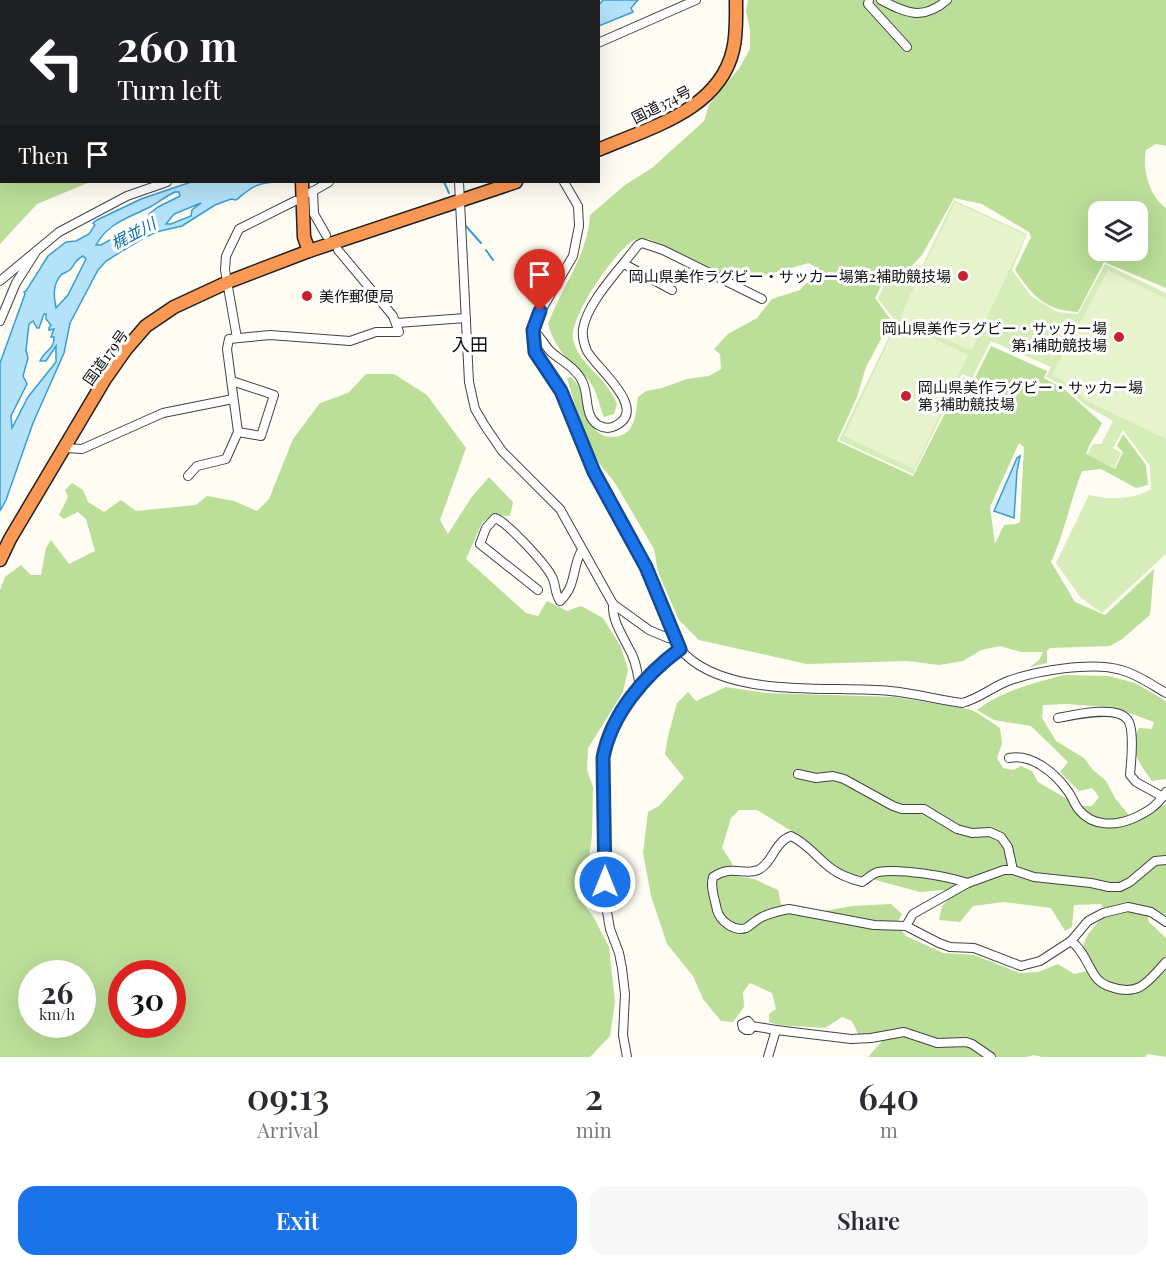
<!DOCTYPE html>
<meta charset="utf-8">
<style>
body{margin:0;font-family:"Playfair Display","Noto Sans JP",serif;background:#f7f7f7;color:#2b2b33;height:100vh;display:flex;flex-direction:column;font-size:22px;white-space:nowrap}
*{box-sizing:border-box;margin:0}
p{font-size:20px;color:#7c7c81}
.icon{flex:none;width:33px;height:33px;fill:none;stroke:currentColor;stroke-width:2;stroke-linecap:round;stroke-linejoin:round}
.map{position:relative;height:1057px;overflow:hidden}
.side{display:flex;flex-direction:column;background:#fff;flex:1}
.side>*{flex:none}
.guide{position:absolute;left:0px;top:0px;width:600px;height:183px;box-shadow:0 6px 24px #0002;background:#202124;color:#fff;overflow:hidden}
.controls{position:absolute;left:1088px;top:201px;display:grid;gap:12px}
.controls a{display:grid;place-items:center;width:60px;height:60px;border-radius:12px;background:#fff;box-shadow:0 6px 24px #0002;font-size:30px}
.speed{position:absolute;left:18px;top:960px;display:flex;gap:12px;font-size:30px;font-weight:700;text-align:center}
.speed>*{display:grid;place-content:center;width:78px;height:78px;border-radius:50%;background:#fff;box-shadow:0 6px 24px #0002;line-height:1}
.speed small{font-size:15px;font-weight:400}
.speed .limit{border:9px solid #d22;background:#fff;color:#111}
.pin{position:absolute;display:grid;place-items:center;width:51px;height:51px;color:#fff;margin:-62px -26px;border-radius:50% 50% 50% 0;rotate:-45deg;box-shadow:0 0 6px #0007}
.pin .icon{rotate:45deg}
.me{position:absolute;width:66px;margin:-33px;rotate:0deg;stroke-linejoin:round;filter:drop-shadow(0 0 4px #0008)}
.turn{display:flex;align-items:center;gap:21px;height:126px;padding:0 18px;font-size:27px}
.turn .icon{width:78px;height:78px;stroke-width:2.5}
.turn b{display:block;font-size:42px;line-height:51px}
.then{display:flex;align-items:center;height:57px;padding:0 18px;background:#0003;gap:12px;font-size:22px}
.eta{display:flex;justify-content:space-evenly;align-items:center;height:102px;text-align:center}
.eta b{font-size:36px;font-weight:600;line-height:42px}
.action{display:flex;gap:12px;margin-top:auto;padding:12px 18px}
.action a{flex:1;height:69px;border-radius:18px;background:#1a73e8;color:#fff;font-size:24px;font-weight:600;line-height:69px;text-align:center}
.action a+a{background:#f7f7f7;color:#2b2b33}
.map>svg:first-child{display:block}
.green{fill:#d6ecb9}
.forest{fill:#bbde98;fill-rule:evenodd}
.pitch{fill:#e7f3cc}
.water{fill:#b4e3f9;stroke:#379dd5;stroke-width:1.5;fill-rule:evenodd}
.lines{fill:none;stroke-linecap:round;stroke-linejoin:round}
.stream{stroke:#379dd5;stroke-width:2}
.minor-casing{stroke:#434343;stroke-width:10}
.highway-casing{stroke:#212121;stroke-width:15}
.minor{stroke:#fff;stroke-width:8}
.highway{stroke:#fb9954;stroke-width:12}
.route-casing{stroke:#114b97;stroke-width:15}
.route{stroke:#1a73e8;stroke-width:10}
.poi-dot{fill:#c91f2f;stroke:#fff;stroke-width:2}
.labels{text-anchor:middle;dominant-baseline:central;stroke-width:6;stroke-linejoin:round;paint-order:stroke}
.street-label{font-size:15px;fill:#101010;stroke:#fff}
.poi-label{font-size:15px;fill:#101010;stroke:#fff;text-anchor:end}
.water-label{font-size:16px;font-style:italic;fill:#116eaa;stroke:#fff}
.quarter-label{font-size:18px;fill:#101010;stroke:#fff}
</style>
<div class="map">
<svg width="1166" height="1057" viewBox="0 0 1166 1057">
<rect width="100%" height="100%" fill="#fffcf3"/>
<path class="green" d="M954,200L1027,234L1012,270L1031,296L1057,312L1078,314L1105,264L1166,293V554L1102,613L1081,598L1056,563L1089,495C1108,500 1134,500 1151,489L1150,466L1123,430L1113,448L1121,453L1114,468L1087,455L1093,444H1101L1113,421L1085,405L1066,387L1046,377L1051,367L991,341L972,378L962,374L913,474L839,440L896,322L878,299L891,269L910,275L916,264L922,266Z"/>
<g class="forest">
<polygon points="0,0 239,1 2,2 2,182 90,182 37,204 0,244"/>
<path d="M748,0H1166V146L1156,144L1146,150C1142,169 1149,196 1166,208V288L1104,262L1078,312C1044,310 1033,296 1015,270L1031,237L1029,232L982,204L954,198L922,255L908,270L891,267L875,298L891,320L866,367L857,397L837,441L913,476L963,378L974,380L991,346L1047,371L1044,378L1064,389L1102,423C1097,434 1089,443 1086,454L1115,469L1123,452L1117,446L1123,434L1146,465L1148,485L1136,488L1101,469L1082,471C1070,501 1065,532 1051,562L1075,602L1105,615L1154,569L1150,615L1122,639L1110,646L1050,648L1047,651V663L1030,667L1039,660L1043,652H1021L1000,646L981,650L963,661L939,665L907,661L807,664L699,640L679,620L658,572L654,549L615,483L599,463L582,428L567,378L571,377C574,381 578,384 580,388C588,406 587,443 619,436C636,432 636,411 638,397L646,391L662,388L687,379L709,376L721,369L720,354L714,349L728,334L757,318L772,299L800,290L818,269L809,263L748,280L732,281L649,239C643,239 636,238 631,242C613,255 569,317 573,339C576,357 595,371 605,384C610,390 614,397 617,404L614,414L604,417C599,406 598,393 590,382C583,371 571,364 563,354C556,345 551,335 548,324C561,288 588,255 590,215L625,185L652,168L704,121L709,105L740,67L750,49V30L746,11ZM1098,212H1137V250H1098ZM1019,443L1024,447L1020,522L1016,524L1004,525L995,544L990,507Z"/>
<path d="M366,374H394L427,395L466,448L440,520L448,534L471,498L489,477L513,502L510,516L493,515L482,523L466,559L526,613L538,616L547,601L567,611L581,606L603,618L621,647L628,670L623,692L588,748L587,770L593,787L592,836L585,884L577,897L593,916L609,947L615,1002L610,1036L590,1057H0V590L5,577L21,565L31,575H41L46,548L51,540L69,564L95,551L86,519L78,512L64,519L59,515L68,497L65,490L72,483L83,490L88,502L104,512L121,500L136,511L196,505L207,496L234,501L257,511L269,499L293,439L320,403L348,393ZM32,974H82V1024H32ZM122,974H172V1024H122Z"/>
<path d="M1063,675L1109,676L1135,683L1166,701V779L1152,781C1140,764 1127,749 1139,728L1152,729L1154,722L1121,710L1107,707L1067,704L1043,705L1042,718L1056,741L1084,758L1092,769L1106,781L1115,798L1132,819L1140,818L1166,804V915L1154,908H1146L1149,922L1166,938V1057L1148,1054L1145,1057H1042L1034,1055L1027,1057H868L888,1034L859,1036L852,1021L842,1017L825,1028L778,1025L769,1022V1014L776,1009L772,993L750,983L743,992L744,1007L733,1022L721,1021L703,999L693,976L667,944L651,896L643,853L648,812L659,806L684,778L665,754L668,736L677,703L688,692L696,701L726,687L765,693L895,697L968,709L976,712L1000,728L1002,744L997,758L1003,768L1013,770L1021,766L1032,771L1038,782L1079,806H1092L1099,797L1092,788L1079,791L1060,772L1068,762L1031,726L994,720L977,710C1002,690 1033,684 1063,675ZM739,810H757L805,839L833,866L853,874L920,892L945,890L948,900L942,906L939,920L960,922L973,906L1004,902L1051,908L1065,931L1072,927L1074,905L1101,904L1104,910C1100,927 1086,929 1083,948L1091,963L1087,971L1074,974L1058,964L1038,972L1020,973L974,955L943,953L906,936L896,924L902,914L891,904L852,906L819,912L781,904L778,890L754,879L735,876L732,863L722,848L731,818Z"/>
</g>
<g class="pitch">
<polygon points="955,202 1026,235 971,351 900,317"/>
<polygon points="1108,270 1166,299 1166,439 1087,401 1069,384 1052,375"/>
<polygon points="898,321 968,355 914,469 844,436"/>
</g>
<g class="water">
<polygon points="603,0 638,0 631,8 633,12 599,26 599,5"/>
<path d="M191,182H276C255,183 251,188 236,200L231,199L215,205L182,226L156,232L142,239L106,261L98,270L70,323L64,353L33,423L6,500L0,511V363L25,294L24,292L26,291L48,256L66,242L76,241L89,234L95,225L93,223L97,220L141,199ZM175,192H179L180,196L158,207L149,214V218L101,245H96C108,223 128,218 150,207C159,202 166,196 175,192ZM201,203L192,210L191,216L171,224H166L174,214ZM83,256L86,259L68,295L56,308C54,298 52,285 61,275C63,273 67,272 70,270C75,264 75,260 83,256ZM44,314H46V319L51,325L49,328V330L54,329L51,337H54C55,349 44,351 40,361H46L56,346V362L28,397L12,428L11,416L27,384L23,376L28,358L26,350L29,324L33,321L37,328H39Z"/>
<polygon points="1020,456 1017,471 1014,518 994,511 1017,458"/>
</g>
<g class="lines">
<g class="stream">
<polyline points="444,182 449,193"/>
<polyline points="464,224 481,243"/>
<polyline points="486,250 493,260"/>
</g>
<g class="minor-casing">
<g id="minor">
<polyline points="358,0 359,2"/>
<polyline points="869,0 868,4 907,47"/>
<path d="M881,0C906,13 923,21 947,0"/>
<polyline points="413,2 430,2"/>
<polyline points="598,43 696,0"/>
<polyline points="459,182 469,382 475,409 485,426 502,451 560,509 613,604 649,630 668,638 676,639"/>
<path d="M564,182L578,206L579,226L573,256L535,321L533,340L535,352L561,391L594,472L646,568L680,649C723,700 829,685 890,691C914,693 938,700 962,703C979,699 992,687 1008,681C1035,671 1093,661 1121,670C1137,674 1152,685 1166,693"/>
<polyline points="313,191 314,214 326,235"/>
<polyline points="310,193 329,182"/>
<polyline points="624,264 672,290"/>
<polyline points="0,281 59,232 127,196 167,182"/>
<polyline points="0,321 16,283 35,253"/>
<polyline points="397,323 466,318"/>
<path d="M533,330C540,336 544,344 550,351C561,361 577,368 583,383C589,396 584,416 598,425C603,428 609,429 615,426C650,409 596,368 587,351C584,344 582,337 583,329C587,302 621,268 638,245L642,243L663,250L762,299"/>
<polyline points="237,338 225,270 226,256 239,229 295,201"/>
<polyline points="232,381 274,395 261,436 238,432"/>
<polyline points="65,448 82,449 163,413 233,399"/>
<polyline points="188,476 197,466 226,459 238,432 227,349 229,339 270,335 350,341 376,332 399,332 393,316 338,250"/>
<path d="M538,590L480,544L486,528L495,518C507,522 548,566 553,579C556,587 555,594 560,601C577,586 572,565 582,550"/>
<path d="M613,604C612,621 622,634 629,649C635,658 637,670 639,681L642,685"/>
<path d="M1058,718C1074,715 1116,705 1127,719C1135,727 1131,763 1130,775L1136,782L1163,797"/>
<path d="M1009,758C1031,753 1055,773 1067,790C1072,796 1074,804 1079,810C1093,827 1116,826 1134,818C1149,811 1157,806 1166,792"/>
<polyline points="798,774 816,778 833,776 844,779 893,806 902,809 924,809 957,829 972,833 990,832 1001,837 1008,847 1013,870"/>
<path d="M968,883C946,876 900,868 878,872C873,873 867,879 862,882C851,879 841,876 832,869C817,858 808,844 791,836C774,842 773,863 758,870C743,876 732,864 713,877C710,888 715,899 717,910C720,921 734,932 746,928C751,925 756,920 762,917C770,913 779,911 789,909L874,925L906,926L939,943L950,947L974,948L1021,966L1040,961L1071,941"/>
<path d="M1166,922L1151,912L1128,907L1103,913L1088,921L1071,941C1083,950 1087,964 1095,976C1099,982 1104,985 1111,987C1140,997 1148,981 1166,962"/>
<polyline points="906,926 913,914 968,883 1004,870 1013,870 1034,877 1091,883 1109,887 1120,887 1130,882 1155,861 1166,860"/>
<polyline points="752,1026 750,1030 746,1030 743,1028 742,1024 748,1021 752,1026 776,1030 851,1039 871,1038 904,1032 937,1043 966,1042 972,1044 991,1057"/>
<polyline points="627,1057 623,1035 625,994 622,968 619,953 610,929 605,900 603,758 609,733 630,700 642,685 680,649"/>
<polyline points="768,1057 776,1030"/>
</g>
</g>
<g class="highway-casing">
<g id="highway">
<polyline points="277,0 278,2"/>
<polyline points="303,0 304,2"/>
<path d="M598,150C648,128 719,111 733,50C737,34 736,16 736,0"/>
<polyline points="302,182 304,237 309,251"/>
<polyline points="0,560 10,539 105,379 126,349 146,326 174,307 228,282 309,251 516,182"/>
</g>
</g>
<use href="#minor" class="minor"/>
<use href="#highway" class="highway"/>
</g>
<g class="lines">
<g class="route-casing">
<path id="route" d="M540,311L533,330L535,352L561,391L594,472L646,567L680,649C645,675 611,714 603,758L605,882"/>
</g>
<use href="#route" class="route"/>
</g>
<g class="poi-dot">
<circle cx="963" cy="276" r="6"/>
<circle cx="307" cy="296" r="6"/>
<circle cx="1119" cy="337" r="6"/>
<circle cx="906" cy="396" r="6"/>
</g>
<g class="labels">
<g class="street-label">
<text transform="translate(661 104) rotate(-27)">国道374号</text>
<text transform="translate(105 357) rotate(-54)">国道179号</text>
</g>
<g class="poi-label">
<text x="951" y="276">岡山県美作ラグビー・サッカー場第2補助競技場</text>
<text x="319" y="296" text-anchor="start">美作郵便局</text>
<text x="1107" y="328">岡山県美作ラグビー・サッカー場<tspan x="1107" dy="17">第1補助競技場</tspan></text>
<text x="918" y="387" text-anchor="start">岡山県美作ラグビー・サッカー場<tspan x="918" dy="17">第3補助競技場</tspan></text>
</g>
<g class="water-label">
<text transform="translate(133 233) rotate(-28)">梶並川</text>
</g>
<g class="quarter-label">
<text x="470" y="344">入田</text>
</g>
</g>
</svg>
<div class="controls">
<a><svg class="icon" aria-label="layers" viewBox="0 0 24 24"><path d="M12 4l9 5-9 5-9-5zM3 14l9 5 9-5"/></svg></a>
</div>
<div class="speed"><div>26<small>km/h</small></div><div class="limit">30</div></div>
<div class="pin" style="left:540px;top:311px;background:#d93025"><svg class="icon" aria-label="arrive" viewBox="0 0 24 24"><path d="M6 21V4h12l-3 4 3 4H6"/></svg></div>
<svg class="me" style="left:605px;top:882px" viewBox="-20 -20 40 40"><circle r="17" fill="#1a73e8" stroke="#fff" stroke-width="3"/><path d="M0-11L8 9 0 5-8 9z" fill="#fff"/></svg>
<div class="guide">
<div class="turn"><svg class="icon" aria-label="left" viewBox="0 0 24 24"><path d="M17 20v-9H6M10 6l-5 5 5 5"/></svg><div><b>260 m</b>Turn left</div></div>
<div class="then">Then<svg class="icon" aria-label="arrive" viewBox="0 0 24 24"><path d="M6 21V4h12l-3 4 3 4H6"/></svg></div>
</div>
</div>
<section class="side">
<div class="eta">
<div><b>09:13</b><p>Arrival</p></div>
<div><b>2</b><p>min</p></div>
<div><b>640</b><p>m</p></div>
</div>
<div class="action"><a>Exit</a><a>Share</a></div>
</section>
